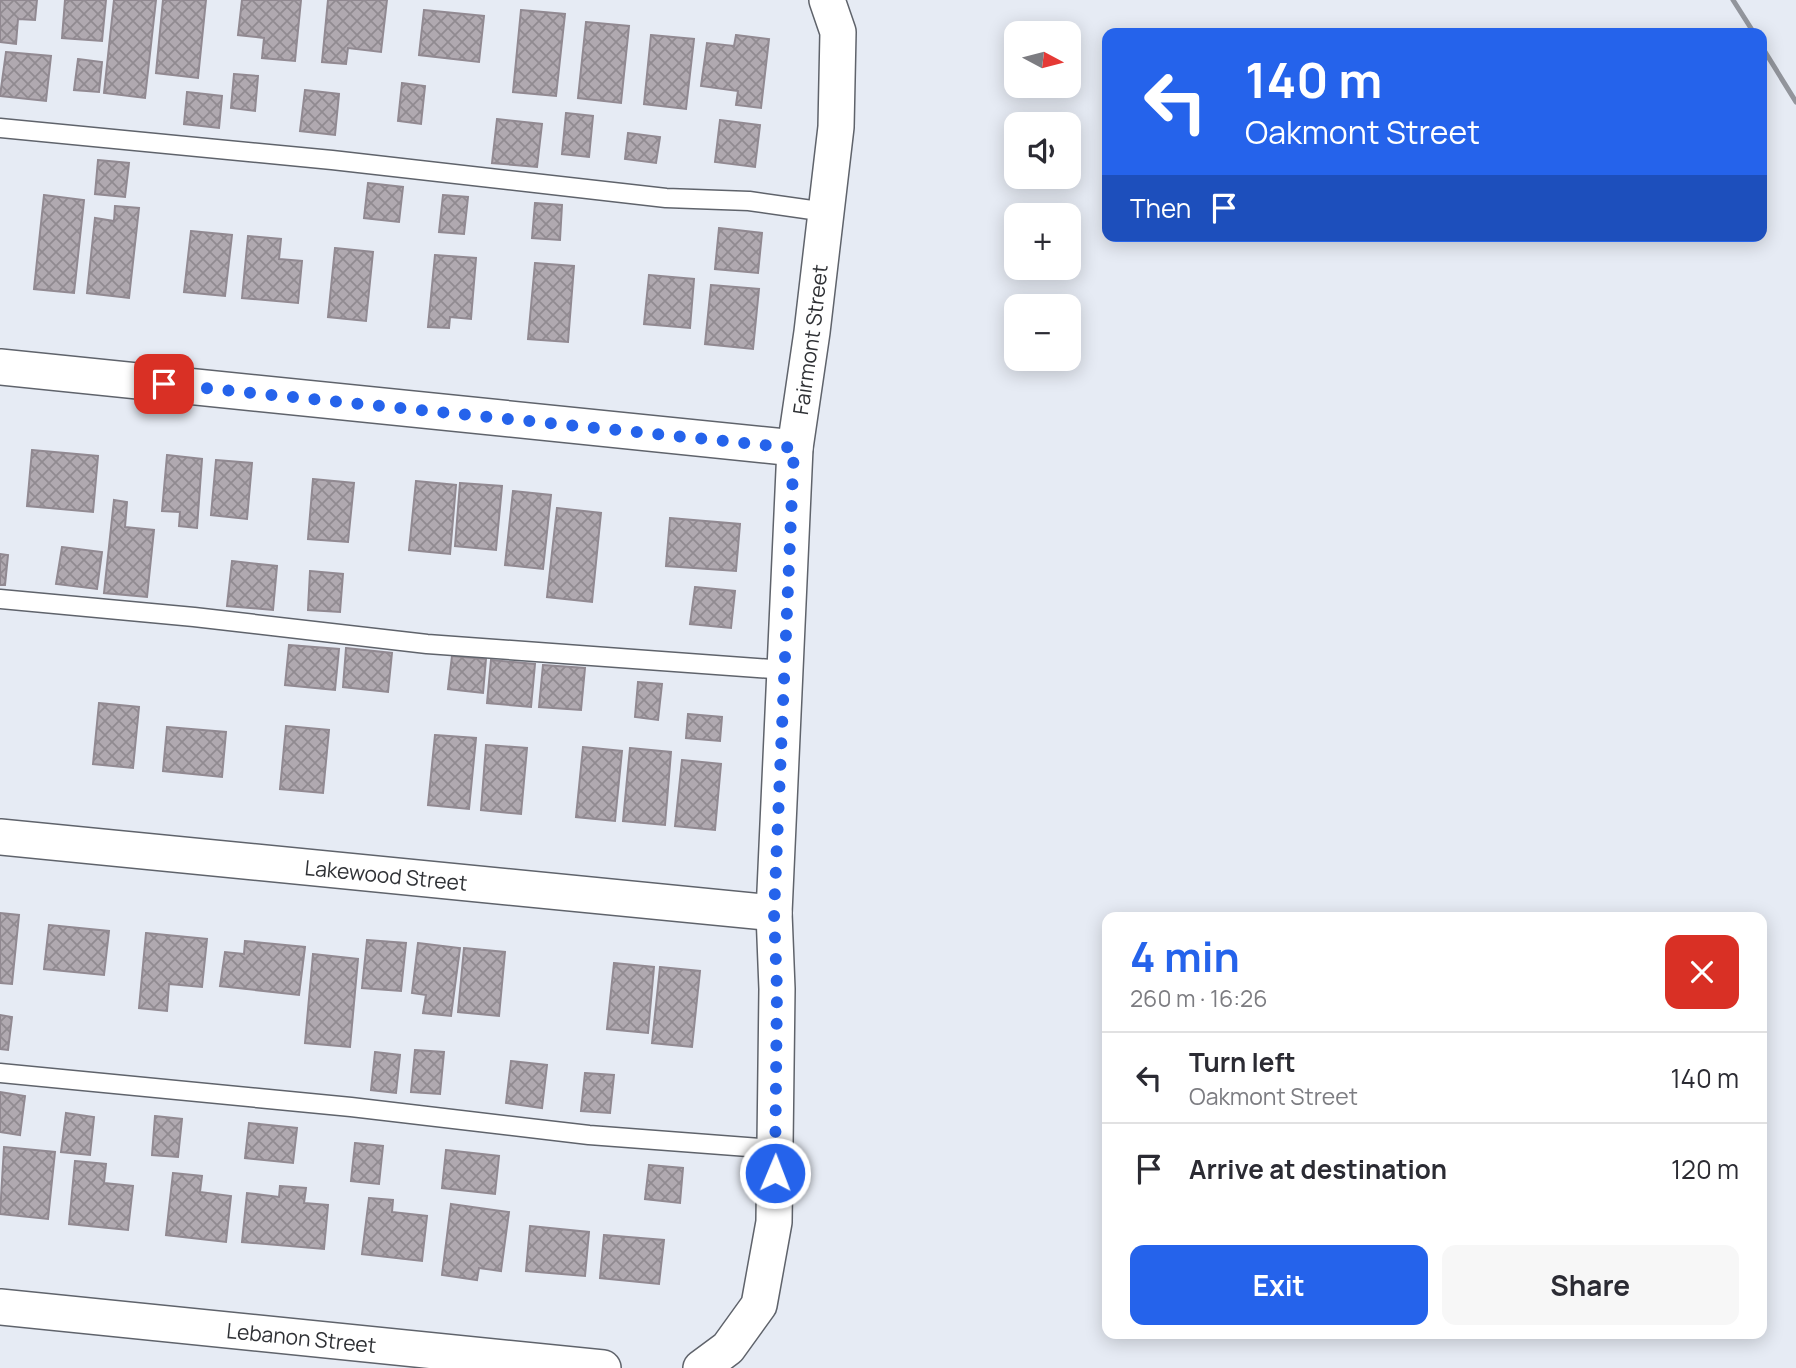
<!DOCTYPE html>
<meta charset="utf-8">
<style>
body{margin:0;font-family:Manrope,sans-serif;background:#f7f7f7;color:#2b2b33;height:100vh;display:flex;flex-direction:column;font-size:26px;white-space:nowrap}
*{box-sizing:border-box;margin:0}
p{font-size:23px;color:#7c7c81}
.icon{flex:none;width:38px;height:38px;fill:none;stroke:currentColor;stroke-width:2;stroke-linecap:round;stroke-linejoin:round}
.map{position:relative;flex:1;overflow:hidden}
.details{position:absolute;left:1102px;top:912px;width:665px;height:427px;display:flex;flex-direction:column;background:#fff;border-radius:14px;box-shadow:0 4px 18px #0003}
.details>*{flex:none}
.banner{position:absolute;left:1102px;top:28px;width:665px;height:214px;border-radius:14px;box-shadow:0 4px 18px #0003;background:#2563eb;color:#fff;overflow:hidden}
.needle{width:46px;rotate:97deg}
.buttons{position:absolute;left:1004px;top:21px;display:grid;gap:14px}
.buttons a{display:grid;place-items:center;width:77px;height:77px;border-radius:14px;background:#fff;box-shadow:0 4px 18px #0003;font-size:35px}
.pin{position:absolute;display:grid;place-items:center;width:60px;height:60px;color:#fff;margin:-30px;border-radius:14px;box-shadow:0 4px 10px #0006}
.me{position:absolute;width:77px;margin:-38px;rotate:1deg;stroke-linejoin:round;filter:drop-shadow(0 0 5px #0008)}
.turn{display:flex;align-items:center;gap:24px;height:147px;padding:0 28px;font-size:32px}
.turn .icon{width:91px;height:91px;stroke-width:2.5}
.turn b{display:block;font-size:49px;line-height:60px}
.then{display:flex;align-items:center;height:66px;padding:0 28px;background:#0003;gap:14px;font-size:26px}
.round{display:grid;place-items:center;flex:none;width:74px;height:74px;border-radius:14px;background:#f7f7f7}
.head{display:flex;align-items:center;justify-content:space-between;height:119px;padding:0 28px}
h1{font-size:42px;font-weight:700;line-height:52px;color:#2563eb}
.primary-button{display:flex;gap:14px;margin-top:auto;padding:14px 28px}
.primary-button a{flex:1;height:80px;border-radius:14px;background:#2563eb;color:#fff;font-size:28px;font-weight:700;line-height:80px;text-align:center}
.primary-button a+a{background:#f7f7f7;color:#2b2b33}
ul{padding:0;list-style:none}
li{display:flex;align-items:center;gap:21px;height:91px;padding:0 28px;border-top:2px solid #e1e1e2}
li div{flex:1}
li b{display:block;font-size:26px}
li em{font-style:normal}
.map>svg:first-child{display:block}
.building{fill:url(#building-cross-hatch);stroke:#918991;stroke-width:2}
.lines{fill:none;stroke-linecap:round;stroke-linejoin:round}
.lane-casing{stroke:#5f636b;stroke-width:21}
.street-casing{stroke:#5f636b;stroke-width:38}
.lane{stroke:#fff;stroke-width:18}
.street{stroke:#fff;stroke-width:35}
.rail{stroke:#92959c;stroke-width:5}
.route{stroke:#2563eb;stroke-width:12;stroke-dasharray:0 21.6}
.labels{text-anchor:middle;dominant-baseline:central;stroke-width:5;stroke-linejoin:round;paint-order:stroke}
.street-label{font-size:21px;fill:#2f3135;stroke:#fff}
</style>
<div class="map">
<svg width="1796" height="1368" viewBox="0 0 1796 1368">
<defs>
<pattern id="building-cross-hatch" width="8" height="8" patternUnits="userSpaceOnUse" patternTransform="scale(1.75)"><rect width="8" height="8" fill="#b0a9b0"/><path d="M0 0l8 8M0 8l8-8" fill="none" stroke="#908a90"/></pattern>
</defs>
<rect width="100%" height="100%" fill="#e6ebf4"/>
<g class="building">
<polygon points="0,0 37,0 35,20 18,19 16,44 0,42"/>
<polygon points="65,0 106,0 102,41 62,38"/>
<polygon points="114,0 156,0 145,98 104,93"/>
<polygon points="163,0 206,0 198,78 156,73"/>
<polygon points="242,0 301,0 295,61 262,58 264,38 238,35"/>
<polygon points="328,0 387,0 381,52 348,48 346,64 322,62"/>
<polygon points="424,10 484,16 479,62 419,55"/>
<polygon points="521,10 565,14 556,96 513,92"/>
<polygon points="586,22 629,26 621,103 578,98"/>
<polygon points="651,35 694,39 686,109 644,104"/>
<polygon points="736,35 769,39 761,108 736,105 738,91 701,86 707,43 734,46"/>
<polygon points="6,52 51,56 46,101 0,96"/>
<polygon points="78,59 102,62 99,92 74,90"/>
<polygon points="234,74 258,76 255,111 231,108"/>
<polygon points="402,83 425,86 421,124 398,121"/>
<polygon points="305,90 339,94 335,135 300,131"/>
<polygon points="187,92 222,96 219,128 184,124"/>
<polygon points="566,113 593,116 589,157 562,154"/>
<polygon points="497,119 542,124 537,167 492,163"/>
<polygon points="720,120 760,125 755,167 715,162"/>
<polygon points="628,133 660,137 656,163 625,159"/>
<polygon points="98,160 129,163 125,197 95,194"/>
<polygon points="368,183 403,187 399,222 364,218"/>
<polygon points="44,195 84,200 74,293 34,289"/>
<polygon points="443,195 468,197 464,234 439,232"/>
<polygon points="535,203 562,205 560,240 532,238"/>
<polygon points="115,206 139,208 129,298 87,293 95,218 114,221"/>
<polygon points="719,228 762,233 758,273 715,269"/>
<polygon points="191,231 232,235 225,296 184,292"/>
<polygon points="248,236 281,239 279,259 302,261 298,303 242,298"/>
<polygon points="335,248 373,252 366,321 328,317"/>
<polygon points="435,255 476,258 471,319 450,317 449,328 428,327"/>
<polygon points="535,263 574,266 568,342 528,339"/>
<polygon points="649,275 694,279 690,328 644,324"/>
<polygon points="711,285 759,289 753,349 705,344"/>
<polygon points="32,450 98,456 93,512 27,506"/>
<polygon points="167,455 202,459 197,528 179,526 180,512 162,511"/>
<polygon points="216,460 252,463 247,519 211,515"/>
<polygon points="313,479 354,483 348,542 308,539"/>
<polygon points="416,481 456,485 450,554 409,550"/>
<polygon points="460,483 502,486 496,550 455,546"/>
<polygon points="513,491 551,495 543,569 505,565"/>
<polygon points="114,500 127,502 125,527 154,530 147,597 104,593"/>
<polygon points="557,508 601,513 592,602 547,597"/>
<polygon points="670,518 740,524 736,571 666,566"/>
<polygon points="62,547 102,552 97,589 56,584"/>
<polygon points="0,554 8,555 5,585 0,585"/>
<polygon points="232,561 277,566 273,610 227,606"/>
<polygon points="310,571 343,574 340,612 308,610"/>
<polygon points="695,587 735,591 731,628 690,624"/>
<polygon points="289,645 339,649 335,690 285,685"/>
<polygon points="346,648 392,653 388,692 343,687"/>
<polygon points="452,656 486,659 483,693 448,689"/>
<polygon points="491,660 535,664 531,707 487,703"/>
<polygon points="543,665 585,668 581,710 539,707"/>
<polygon points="638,682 662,684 658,720 635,717"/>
<polygon points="99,703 139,707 133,768 93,764"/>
<polygon points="688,714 722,717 720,741 686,738"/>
<polygon points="286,726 329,730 323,793 280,789"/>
<polygon points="167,727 226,732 222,777 163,771"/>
<polygon points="435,735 476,738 469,809 428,805"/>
<polygon points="486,745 527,748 521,814 481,810"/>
<polygon points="583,747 622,751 615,821 576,817"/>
<polygon points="630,748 671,752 665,825 623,821"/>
<polygon points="682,760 721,764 715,830 675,826"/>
<polygon points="0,913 19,915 12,984 0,983"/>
<polygon points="49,925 109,931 104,975 44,969"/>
<polygon points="146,933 207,939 202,987 169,984 167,1011 139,1008"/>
<polygon points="367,940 406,943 401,991 362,988"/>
<polygon points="245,941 305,947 299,995 220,986 225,952 244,954"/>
<polygon points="418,943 460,948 451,1016 423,1013 426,995 412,993"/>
<polygon points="464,948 505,952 499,1016 458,1012"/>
<polygon points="313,954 358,959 350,1047 305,1043"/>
<polygon points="614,963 654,967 648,1033 607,1029"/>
<polygon points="660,967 700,971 692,1047 652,1043"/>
<polygon points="0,1015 12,1017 8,1050 0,1049"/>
<polygon points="415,1050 444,1052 440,1094 411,1092"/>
<polygon points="375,1052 400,1055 396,1093 371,1090"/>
<polygon points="511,1061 547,1065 542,1108 506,1103"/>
<polygon points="585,1073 614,1075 610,1113 581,1111"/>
<polygon points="0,1092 25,1096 20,1135 0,1132"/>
<polygon points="66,1113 94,1117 90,1155 61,1152"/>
<polygon points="155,1116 182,1119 178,1157 152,1155"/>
<polygon points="249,1123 297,1128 293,1163 245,1158"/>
<polygon points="355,1143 383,1146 379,1184 351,1181"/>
<polygon points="4,1147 55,1152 48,1219 0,1214"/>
<polygon points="446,1150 499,1156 495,1194 442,1188"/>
<polygon points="75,1161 106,1164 104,1183 133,1186 128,1230 69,1224"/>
<polygon points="649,1165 683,1168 680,1203 645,1199"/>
<polygon points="173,1173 202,1176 200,1192 231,1196 226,1242 166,1235"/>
<polygon points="280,1186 306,1188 304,1203 328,1205 324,1249 242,1242 247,1193 279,1197"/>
<polygon points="369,1198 393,1200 392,1212 427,1216 422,1261 362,1254"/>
<polygon points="451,1204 509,1212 501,1271 479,1268 477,1280 442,1275"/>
<polygon points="530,1226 589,1232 585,1276 526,1271"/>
<polygon points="604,1235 664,1240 659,1284 600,1278"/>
</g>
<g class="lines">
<g class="lane-casing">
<g id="lane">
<polyline points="0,128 332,160 666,198 749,201 826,212"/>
<polyline points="0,599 194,617 427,644 785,670"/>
<polyline points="0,1073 351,1107 589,1135 775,1149"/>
</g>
</g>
<g class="street-casing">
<g id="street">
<polyline points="0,367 795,448"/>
<path id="s1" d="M0,837L774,913"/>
<path id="s2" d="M0,1307L603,1368"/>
<path id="s3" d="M701,1368L728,1348L759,1305L774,1222L777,989L774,913L795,448L812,332L836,127L838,32L827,0"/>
</g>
</g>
<use href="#lane" class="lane"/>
<use href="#street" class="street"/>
<g class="rail">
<polyline points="1733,0 1754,33"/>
<polyline points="1762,47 1796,102"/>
</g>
</g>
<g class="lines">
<polyline class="route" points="164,384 794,448 774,913 777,989 775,1173"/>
</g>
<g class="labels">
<g class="street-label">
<text stroke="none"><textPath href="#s3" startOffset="1055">Fairmont Street</textPath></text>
<text stroke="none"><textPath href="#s1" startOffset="388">Lakewood Street</textPath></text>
<text stroke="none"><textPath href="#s2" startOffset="303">Lebanon Street</textPath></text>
</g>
</g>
</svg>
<div class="buttons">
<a><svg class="needle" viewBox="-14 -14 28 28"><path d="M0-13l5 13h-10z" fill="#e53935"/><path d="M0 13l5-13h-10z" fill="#7c7c81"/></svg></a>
<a><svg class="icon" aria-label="sound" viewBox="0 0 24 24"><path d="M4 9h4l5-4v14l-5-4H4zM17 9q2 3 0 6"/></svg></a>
<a>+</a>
<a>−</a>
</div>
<div class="pin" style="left:164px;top:384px;background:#d93025"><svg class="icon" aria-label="arrive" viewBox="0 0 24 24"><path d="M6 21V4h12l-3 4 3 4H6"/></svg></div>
<svg class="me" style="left:775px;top:1173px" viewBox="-20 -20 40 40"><circle r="17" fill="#2563eb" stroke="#fff" stroke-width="3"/><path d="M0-11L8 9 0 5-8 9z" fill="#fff"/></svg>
<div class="banner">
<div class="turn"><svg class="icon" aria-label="left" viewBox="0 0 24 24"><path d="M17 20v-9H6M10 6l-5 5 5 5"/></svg><div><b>140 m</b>Oakmont Street</div></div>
<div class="then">Then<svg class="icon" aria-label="arrive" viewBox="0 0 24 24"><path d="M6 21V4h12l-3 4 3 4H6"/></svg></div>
</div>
<section class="details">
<div class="head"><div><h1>4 min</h1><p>260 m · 16:26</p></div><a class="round" style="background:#d93025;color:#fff"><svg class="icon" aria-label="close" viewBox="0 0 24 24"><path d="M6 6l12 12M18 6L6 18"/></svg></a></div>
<ul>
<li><svg class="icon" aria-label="left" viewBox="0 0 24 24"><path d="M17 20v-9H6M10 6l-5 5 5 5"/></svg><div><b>Turn left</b><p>Oakmont Street</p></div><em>140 m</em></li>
<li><svg class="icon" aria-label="arrive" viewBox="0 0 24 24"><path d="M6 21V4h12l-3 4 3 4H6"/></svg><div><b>Arrive at destination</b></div><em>120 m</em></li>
</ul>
<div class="primary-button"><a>Exit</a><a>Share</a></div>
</section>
</div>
